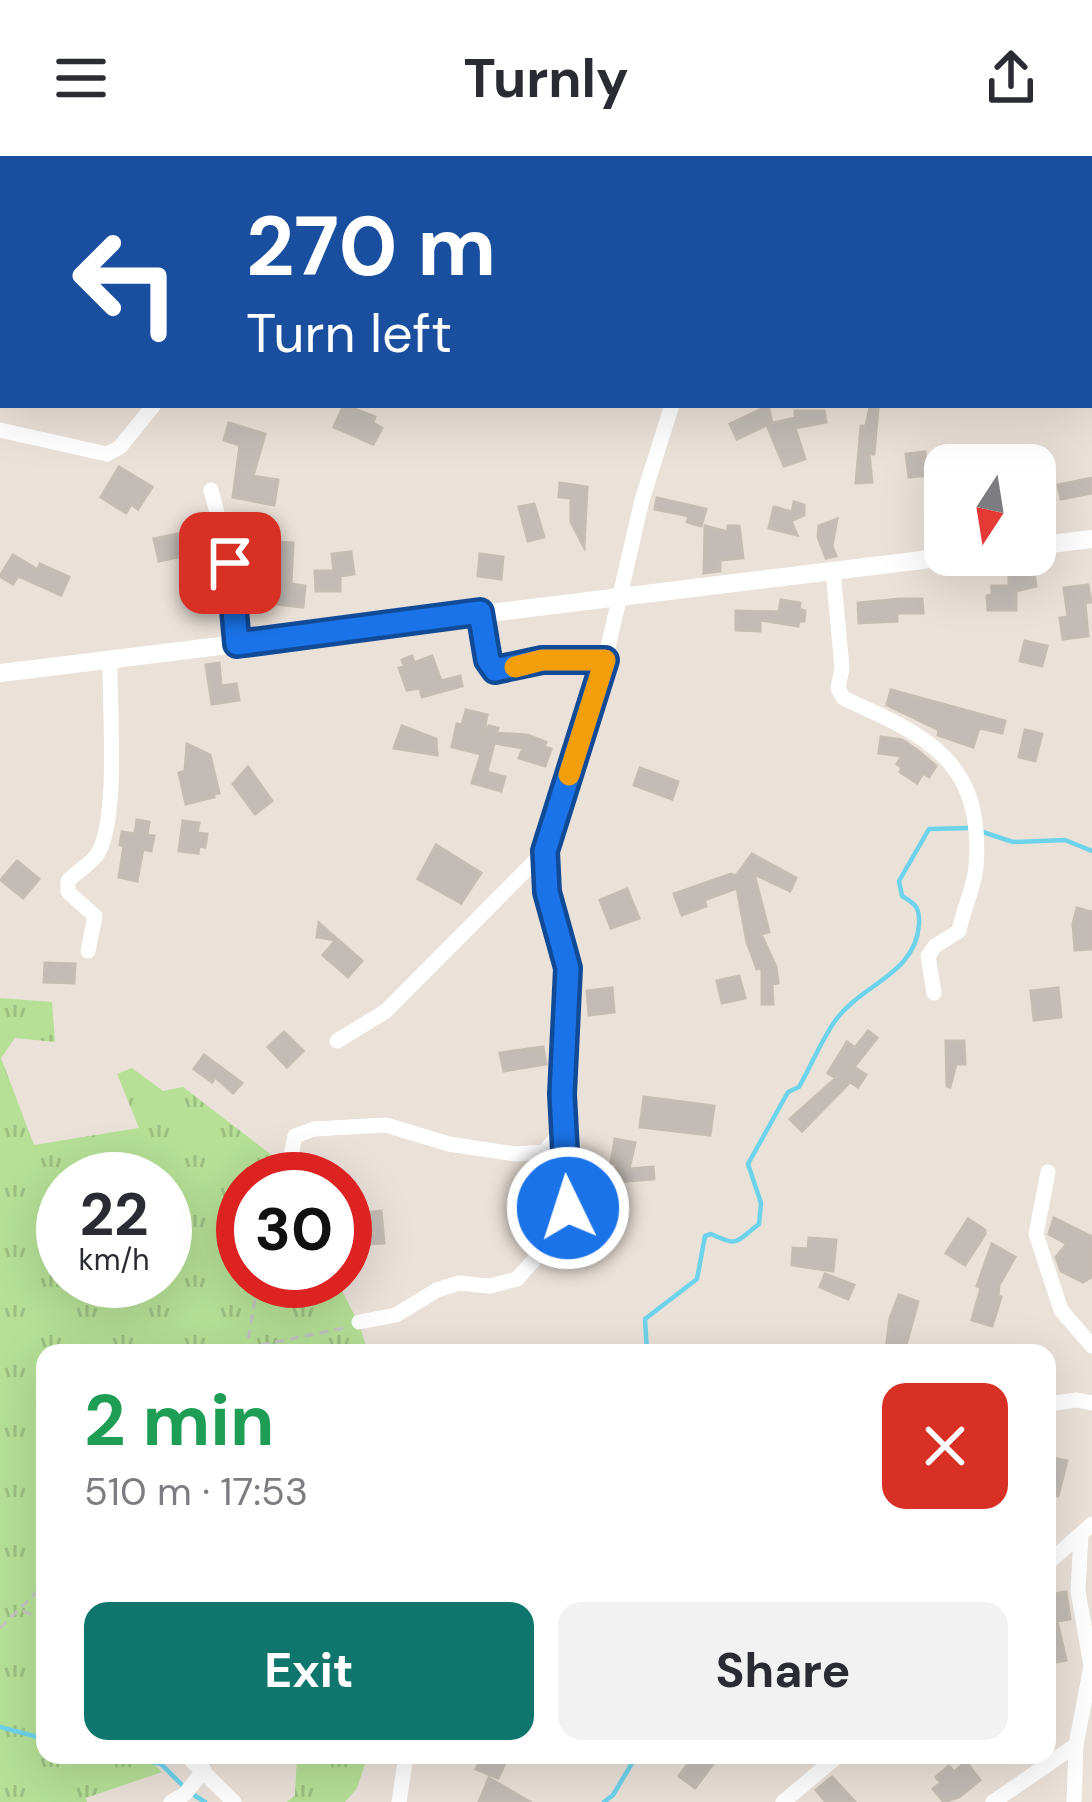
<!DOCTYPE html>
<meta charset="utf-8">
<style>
body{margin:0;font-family:"DM Sans",sans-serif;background:#f2f2f3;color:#2b2b33;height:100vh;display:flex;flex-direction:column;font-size:45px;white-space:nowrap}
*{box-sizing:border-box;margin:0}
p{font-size:39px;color:#7c7c81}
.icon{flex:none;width:66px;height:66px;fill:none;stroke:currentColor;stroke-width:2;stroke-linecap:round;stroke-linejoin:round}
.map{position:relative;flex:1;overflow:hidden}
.details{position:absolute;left:36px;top:1188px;width:1020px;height:420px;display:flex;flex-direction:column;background:#fff;border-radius:24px;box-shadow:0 12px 48px #0002}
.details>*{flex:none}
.hud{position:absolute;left:0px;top:0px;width:1092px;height:252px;box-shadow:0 12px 48px #0002;background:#1a4fa0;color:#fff;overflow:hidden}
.needle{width:78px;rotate:192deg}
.tools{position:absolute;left:924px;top:288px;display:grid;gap:24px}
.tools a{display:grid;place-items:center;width:132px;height:132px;border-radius:24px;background:#fff;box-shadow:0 12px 48px #0002;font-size:60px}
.speed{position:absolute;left:36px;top:996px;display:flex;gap:24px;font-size:60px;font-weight:700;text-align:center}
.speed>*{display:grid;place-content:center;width:156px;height:156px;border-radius:50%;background:#fff;box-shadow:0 12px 48px #0002;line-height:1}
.speed small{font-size:30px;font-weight:400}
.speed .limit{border:18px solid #d22;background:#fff;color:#111}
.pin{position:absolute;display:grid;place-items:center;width:102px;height:102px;color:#fff;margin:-51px;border-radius:24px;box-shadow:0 6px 18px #0006}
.me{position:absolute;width:132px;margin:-66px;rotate:356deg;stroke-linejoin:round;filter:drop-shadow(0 0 9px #0008)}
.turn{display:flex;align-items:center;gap:42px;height:252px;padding:0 48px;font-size:54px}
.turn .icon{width:156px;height:156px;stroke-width:2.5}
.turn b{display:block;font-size:84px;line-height:102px}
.round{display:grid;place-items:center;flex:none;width:126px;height:126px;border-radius:24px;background:#f2f2f3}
.overview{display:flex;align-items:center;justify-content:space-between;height:204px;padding:0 48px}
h1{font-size:72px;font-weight:700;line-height:90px;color:#1e9e55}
.primary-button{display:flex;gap:24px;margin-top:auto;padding:24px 48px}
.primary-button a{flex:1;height:138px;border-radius:24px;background:#0f766e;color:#fff;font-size:48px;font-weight:700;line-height:138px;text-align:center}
.primary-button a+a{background:#f2f2f3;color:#2b2b33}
header{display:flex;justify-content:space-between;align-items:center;height:156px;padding:0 48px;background:#fff;font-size:54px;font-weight:700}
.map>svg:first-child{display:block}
.grass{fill:url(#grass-tufts);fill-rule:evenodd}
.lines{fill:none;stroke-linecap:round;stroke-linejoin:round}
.stream{stroke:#6dd3eb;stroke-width:4.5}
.building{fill:#c2bbb6;stroke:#c5bdb3;stroke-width:3}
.path{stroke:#c3c3c3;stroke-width:3;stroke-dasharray:9 6;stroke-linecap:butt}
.minor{stroke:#fff;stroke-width:15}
.tertiary{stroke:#fff;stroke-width:18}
.route-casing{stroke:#114b97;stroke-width:30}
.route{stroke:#1a73e8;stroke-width:21}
.slow{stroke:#f59e0b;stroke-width:21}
</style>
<header><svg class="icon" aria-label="menu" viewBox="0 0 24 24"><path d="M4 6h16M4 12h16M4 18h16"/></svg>Turnly<svg class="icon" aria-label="share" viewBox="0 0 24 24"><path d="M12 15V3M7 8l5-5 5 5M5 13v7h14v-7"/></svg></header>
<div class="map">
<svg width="1092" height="1646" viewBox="0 0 1092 1646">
<defs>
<pattern id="grass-tufts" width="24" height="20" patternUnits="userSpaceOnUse" patternTransform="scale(3)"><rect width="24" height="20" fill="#b5e096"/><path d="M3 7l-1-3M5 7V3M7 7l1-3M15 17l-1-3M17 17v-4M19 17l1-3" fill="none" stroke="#9cc081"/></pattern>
</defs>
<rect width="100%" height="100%" fill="#eae1d9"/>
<g class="grass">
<path d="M0,842L52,846L55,886L15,882L1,902L34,989L139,972L117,918L132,912L163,935L183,931L303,1023H243V1125H337L360,1170L368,1197H45V1599H144L162,1616L86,1642L87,1646H0ZM63,1023H165V1125H63Z"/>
<polygon points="297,1599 368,1599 357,1632 345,1646 287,1646 295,1639"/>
</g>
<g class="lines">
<g class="stream">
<polyline points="980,675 1013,686 1065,684 1092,695"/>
<path d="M647,1197L645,1163L697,1123L705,1080L711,1078C739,1091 734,1087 759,1068L761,1047L748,1008L788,936L799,931C811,910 821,885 835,865C861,828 915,819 919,769C920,752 916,748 902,740L899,725L929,673L969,672"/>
<polyline points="0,1571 45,1583"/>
<polyline points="123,1599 161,1608 182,1629"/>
<polyline points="194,1639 205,1646"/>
<polyline points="604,1646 613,1639 637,1599"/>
</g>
</g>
<g class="building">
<polygon points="344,249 375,261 373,267 382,272 373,288 334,271"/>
<polygon points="768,250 772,267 769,268 795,262 795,255 824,255 826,266 795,272 805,303 784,310 767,269 737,283 730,268"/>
<polygon points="870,251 878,252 874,298 869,298 872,326 856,327 861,270 866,270"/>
<polygon points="229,267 265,278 253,320 278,324 274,349 233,341 240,289 224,284"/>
<polygon points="925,296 925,303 945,300 945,325 934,327 933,319 909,321 906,298"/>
<polygon points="119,311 152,331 138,353 131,348 126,357 101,341"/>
<polygon points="1092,322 1092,337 1061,343 1058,329"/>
<polygon points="560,327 587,331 584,391 571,366 571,342 559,341"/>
<polygon points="657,342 706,353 701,370 687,366 689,360 655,353"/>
<polygon points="794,346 804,349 804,359 791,365 797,379 769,372 774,351 792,356"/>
<polygon points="534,348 544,381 528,385 519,351"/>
<polygon points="837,363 832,390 836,400 826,402 818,381 819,370"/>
<polygon points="705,370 728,376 728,370 739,370 743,402 720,404 720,415 704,417"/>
<polygon points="182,377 187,399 159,405 154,383"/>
<polygon points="258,385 293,387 291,428 305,430 303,451 274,448 275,437 251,441 249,414 257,415"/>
<polygon points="351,396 354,418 340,420 340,435 316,435 315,415 334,415 332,398"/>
<polygon points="480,398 503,401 501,423 478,420"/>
<polygon points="13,399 38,414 40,408 69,421 61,439 18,420 13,428 0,420"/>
<polygon points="1009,415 1034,415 1036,430 1016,435 1016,454 988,454 987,440 992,439 992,430 1009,430"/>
<polygon points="1088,429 1091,446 1085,447 1088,480 1063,483 1060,462 1068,461 1064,432"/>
<polygon points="900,443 922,443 923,457 897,457 897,465 859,467 858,447"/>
<polygon points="781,444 800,447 799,453 805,455 804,465 799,465 798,470 760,464 760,475 736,474 736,455 779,456"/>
<polygon points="1025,485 1047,490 1042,510 1020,505"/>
<polygon points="412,500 414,507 432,500 441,525 460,520 462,530 422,541 420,532 407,534 399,512 405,511 402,504"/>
<polygon points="219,507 221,530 236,528 239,544 212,548 206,509"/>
<polygon points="891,534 1005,565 1002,577 979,572 973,591 938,579 939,574 887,549"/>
<polygon points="466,554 487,559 484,575 489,570 498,572 496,577 527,579 546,586 544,591 551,593 545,610 519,602 523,592 494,587 487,616 505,621 501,635 472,627 481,598 452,591 457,568 462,569"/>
<polygon points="402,570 436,583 437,599 394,592"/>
<polygon points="1025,574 1042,578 1035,605 1019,601"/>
<polygon points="881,581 902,584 917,594 936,610 929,621 923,617 917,627 900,616 902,612 897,608 902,600 879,597"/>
<polygon points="187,588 210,599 219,637 213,638 214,641 186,648 179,617 185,615"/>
<polygon points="248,611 272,645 255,658 233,628"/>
<polygon points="640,612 678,626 672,643 634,629"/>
<polygon points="137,664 149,666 147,679 154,680 151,695 143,693 137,725 119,721 124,690 120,689 122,676 135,678"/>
<polygon points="183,665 199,667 197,677 207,678 205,691 199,690 198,697 179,695"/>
<polygon points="436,689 481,717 461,747 418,723"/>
<polygon points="752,698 796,722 790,735 754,718 769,776 761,778 776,811 778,827 772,828 773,848 762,848 762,811 757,813 747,786 737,732 704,744 706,750 682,759 674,738 731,718 736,720"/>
<polygon points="17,705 39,723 23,742 1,724"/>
<polygon points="627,733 639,762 611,772 600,744"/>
<polygon points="1077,752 1092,756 1092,793 1075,794 1073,768"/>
<polygon points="319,767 362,805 348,821 323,799 336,784 317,781"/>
<polygon points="45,807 75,808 74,827 44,826"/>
<polygon points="739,820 745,842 722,847 717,825"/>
<polygon points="612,832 614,856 589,859 587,835"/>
<polygon points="1058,832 1061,861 1034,864 1031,835"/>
<polygon points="868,875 877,882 854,911 866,919 858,931 850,926 802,975 790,963 836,922 828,917 847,886 855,892"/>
<polygon points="284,876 303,895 287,911 268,891"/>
<polygon points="946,885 964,885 965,908 956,908 950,931 947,930"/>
<polygon points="543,891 546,908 504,915 500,897"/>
<polygon points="204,899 242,927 233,937 215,921 212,926 194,913"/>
<polygon points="644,941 714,950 710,979 640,971"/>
<polygon points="615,983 635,987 629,1013 653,1011 654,1023 617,1026 616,1008 611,1007"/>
<polygon points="381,1055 384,1087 367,1088 365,1057"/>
<polygon points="1054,1062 1092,1081 1091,1121 1083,1126 1061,1115 1056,1101 1067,1088 1049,1078"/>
<polygon points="968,1063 985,1074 985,1078 965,1109 946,1097"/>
<polygon points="809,1082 836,1084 833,1115 792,1109 793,1092 808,1093"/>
<polygon points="992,1088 1015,1101 999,1129 998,1140 1001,1141 992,1170 972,1164 981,1132 977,1130"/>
<polygon points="825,1118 854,1129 848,1143 820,1131"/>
<polygon points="899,1139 918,1146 904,1196 886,1194 890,1162"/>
<polygon points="1047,1301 1067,1305 1058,1340 1047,1339"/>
<polygon points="1066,1436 1070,1463 1057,1465 1066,1504 1047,1508 1047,1439"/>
<polygon points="483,1599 509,1599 498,1622 476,1613"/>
<polygon points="695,1599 706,1599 715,1605 695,1632 679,1620"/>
<polygon points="966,1606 980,1624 959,1641 944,1646 933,1633 941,1627 936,1621 949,1610 954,1616"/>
<polygon points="832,1621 855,1646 826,1646 816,1634"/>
<polygon points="489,1622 530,1646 479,1646"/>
</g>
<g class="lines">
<g class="path">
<polyline points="246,1192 344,1172"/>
<polyline points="246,1197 258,1125"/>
<polyline points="23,1455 45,1465"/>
<polyline points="0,1472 45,1428"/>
</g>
<g class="minor">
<polyline points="797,3 798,0"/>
<polyline points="0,274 107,298 120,291 154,249"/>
<polyline points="211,334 230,407 237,488"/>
<path d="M833,415L842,512L838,532L843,542C928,580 984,605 976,711C974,733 963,753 959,775L935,790L928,800L934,837"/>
<polyline points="480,456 488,504 495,514 542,504 605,504"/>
<path d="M88,795L95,760L68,736V725C76,716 89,709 96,700C120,668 109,547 110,505"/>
<polyline points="337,885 386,855 545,695"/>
<polyline points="289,1009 295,980 314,973 386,969 449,988 515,998 544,996 562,975"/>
<polyline points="1048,1016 1036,1078 1061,1154 1092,1190"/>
<polyline points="359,1166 396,1159 437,1134 459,1127 490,1130 517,1123 555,1080 568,1052 562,975 568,812 547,736 545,695 605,504 642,344 672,249"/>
<polyline points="1047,1248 1077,1244 1092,1247"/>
<polyline points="1047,1408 1092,1368"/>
<polyline points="186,1599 234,1646"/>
<polyline points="171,1646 185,1638 204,1614"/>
<polyline points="399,1646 406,1599"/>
<polyline points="783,1646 839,1599"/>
<polyline points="993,1646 1076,1589"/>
<polyline points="1074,1646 1076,1589 1091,1510 1078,1435 1081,1379"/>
</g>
<g class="tertiary">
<polyline points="46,0 46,3"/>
<polyline points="0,109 3,104"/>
<polyline points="1035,390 1092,383"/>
<polyline points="0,517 963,399"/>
</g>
</g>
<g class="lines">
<g class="route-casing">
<polyline id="route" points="230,407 237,488 480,456 488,504 495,514 542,504 605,504 545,695 547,736 568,812 562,938 568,1052"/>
</g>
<use href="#route" class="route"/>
<polyline class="slow" points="515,511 542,504 605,504 569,619"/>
</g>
</svg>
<div class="tools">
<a><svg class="needle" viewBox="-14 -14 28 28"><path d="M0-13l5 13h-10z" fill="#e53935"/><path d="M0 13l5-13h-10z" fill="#7c7c81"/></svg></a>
</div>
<div class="speed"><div>22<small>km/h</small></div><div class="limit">30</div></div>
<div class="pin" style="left:230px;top:407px;background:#d93025"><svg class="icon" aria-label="arrive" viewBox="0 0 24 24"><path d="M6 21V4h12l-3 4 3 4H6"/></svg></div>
<svg class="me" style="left:568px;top:1052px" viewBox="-20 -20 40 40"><circle r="17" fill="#1a73e8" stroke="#fff" stroke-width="3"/><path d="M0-11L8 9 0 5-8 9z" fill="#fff"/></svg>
<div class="hud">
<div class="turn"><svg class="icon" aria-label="left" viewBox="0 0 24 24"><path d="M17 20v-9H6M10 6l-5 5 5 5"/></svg><div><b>270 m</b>Turn left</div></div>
</div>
<section class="details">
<div class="overview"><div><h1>2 min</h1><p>510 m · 17:53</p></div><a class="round" style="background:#d93025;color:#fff"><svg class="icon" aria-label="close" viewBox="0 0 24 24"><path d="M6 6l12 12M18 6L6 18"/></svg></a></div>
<div class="primary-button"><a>Exit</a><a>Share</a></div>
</section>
</div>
